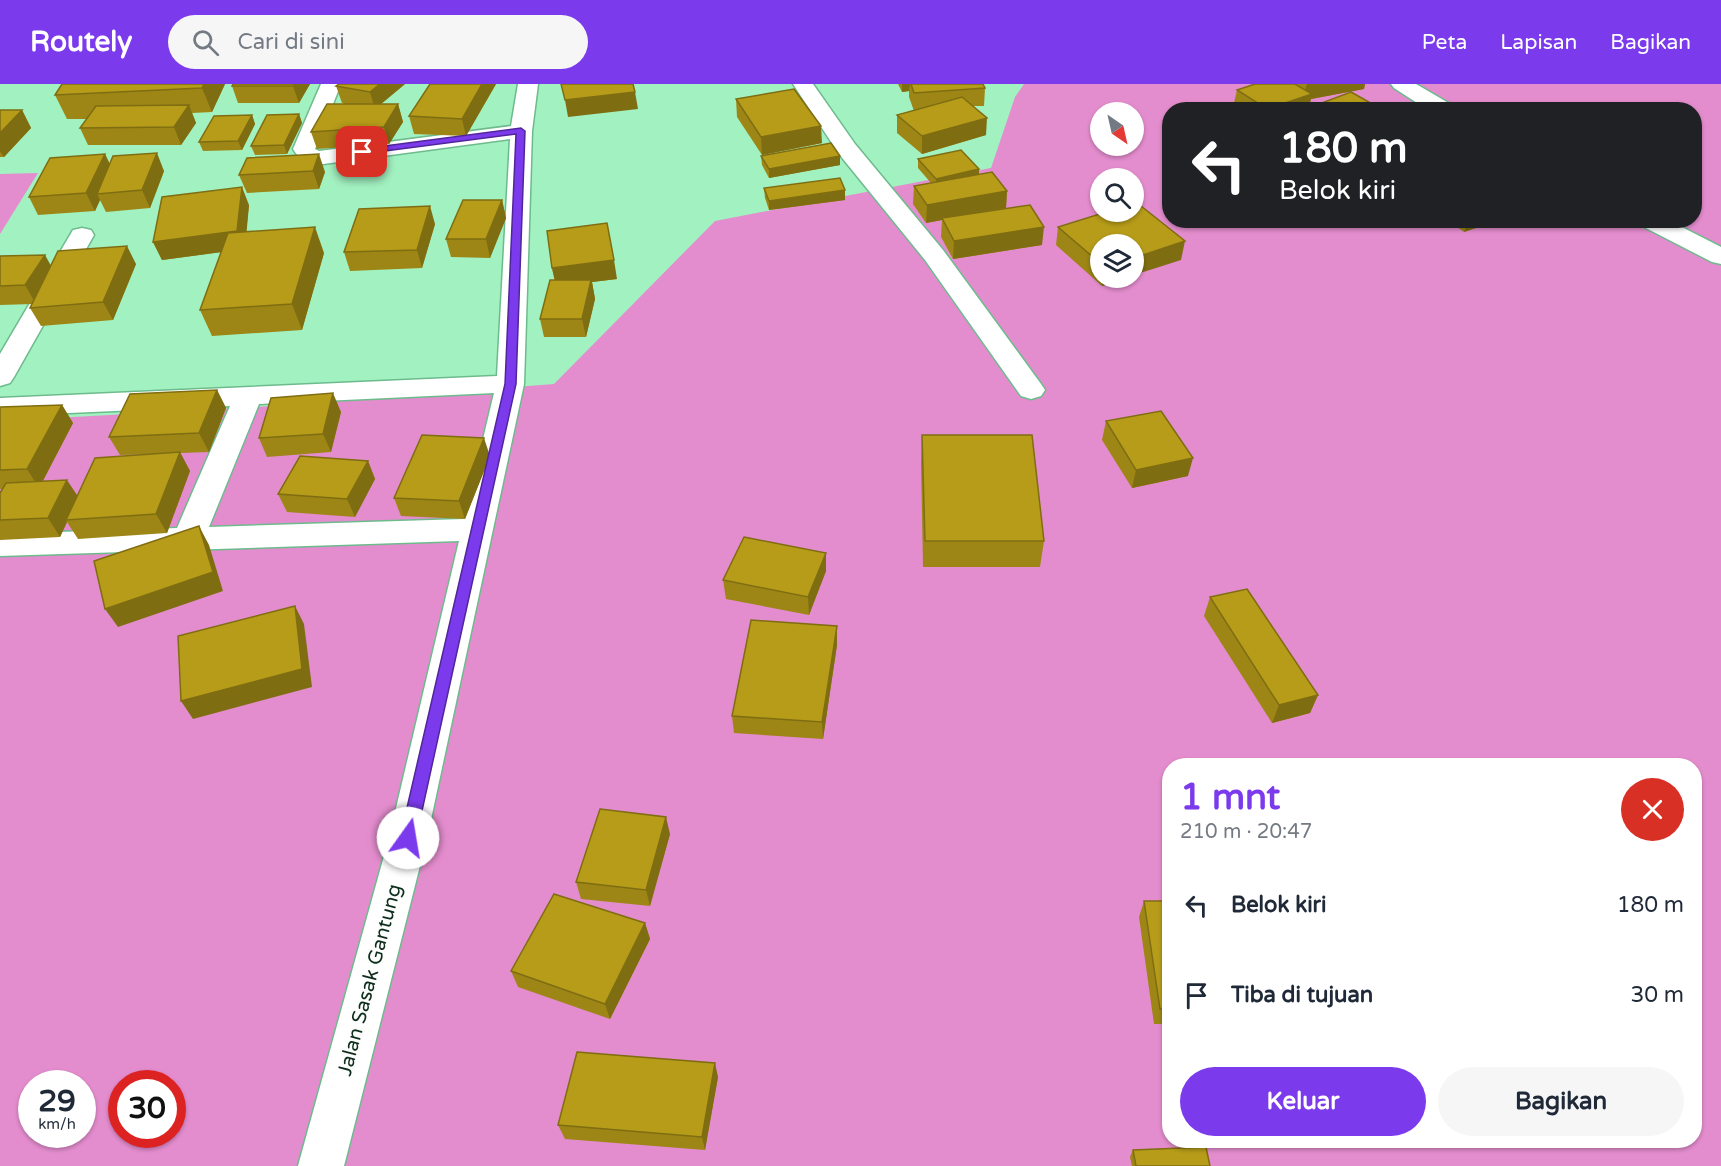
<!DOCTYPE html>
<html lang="id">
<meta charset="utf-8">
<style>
body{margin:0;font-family:"Varela Round",sans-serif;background:#f6f6f7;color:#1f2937;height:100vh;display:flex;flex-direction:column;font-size:22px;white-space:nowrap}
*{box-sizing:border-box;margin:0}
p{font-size:20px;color:#747a83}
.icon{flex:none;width:33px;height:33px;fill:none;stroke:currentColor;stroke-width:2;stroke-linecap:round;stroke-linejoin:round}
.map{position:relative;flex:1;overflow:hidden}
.side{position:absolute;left:1162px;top:674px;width:540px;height:390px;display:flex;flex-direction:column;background:#fff;border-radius:24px;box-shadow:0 2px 4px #0004}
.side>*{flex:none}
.guide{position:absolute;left:1162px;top:18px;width:540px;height:126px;border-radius:24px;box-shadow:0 2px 4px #0004;background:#202124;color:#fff;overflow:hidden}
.needle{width:39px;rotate:146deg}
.fabs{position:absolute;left:1090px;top:18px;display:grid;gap:12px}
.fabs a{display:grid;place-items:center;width:54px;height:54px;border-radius:50%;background:#fff;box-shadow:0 2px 4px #0004;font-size:30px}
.speed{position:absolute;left:18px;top:986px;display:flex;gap:12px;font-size:30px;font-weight:700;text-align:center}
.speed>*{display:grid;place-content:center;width:78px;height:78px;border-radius:50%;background:#fff;box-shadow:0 2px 4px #0004;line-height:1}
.speed small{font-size:15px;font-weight:400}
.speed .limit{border:9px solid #d22;background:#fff;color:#111}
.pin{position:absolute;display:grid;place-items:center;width:51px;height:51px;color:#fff;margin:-26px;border-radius:12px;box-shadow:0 3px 9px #0006}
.me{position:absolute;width:66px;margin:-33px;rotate:13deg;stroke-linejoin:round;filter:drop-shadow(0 0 4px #0008)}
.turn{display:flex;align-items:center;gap:21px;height:126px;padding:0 18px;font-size:27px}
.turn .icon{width:78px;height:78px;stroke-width:2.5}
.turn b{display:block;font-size:42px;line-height:51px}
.round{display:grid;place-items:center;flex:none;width:63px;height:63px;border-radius:32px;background:#f6f6f7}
.head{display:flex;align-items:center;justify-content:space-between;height:102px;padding:0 18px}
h1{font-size:36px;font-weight:700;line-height:45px;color:#7c3aed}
.primary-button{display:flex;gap:12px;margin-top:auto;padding:12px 18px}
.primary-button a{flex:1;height:69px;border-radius:36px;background:#7c3aed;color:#fff;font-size:24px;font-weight:700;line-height:69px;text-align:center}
.primary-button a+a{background:#f6f6f7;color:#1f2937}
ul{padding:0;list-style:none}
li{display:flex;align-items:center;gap:18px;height:90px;padding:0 18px}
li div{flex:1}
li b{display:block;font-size:22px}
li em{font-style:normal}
header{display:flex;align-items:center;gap:36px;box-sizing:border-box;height:84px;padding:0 30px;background:#7c3aed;color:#fff}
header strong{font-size:28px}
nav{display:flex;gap:33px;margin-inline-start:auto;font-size:21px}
.search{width:420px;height:54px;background:#f6f6f7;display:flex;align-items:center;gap:15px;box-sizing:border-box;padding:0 21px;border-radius:33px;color:#747a83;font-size:22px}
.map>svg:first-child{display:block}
.green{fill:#e48dce;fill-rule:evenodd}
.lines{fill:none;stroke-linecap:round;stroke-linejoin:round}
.street-casing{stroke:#6dbb8d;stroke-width:3}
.street{fill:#fff;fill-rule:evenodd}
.wall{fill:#9d8616}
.shaded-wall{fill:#7f6d12}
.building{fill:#b69c19;stroke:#7f6d12;stroke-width:1.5}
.route{fill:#7c3aed;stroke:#51269a;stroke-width:1.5}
.labels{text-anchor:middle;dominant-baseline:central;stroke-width:4.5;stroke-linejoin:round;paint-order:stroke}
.street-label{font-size:20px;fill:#0d2e1c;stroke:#fdfdfd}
</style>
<header>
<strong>Routely</strong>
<div class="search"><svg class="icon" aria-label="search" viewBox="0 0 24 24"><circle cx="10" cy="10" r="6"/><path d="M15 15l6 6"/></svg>Cari di sini</div>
<nav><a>Peta</a><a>Lapisan</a><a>Bagikan</a></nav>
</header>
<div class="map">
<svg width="1721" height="1082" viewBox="0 0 1721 1082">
<rect width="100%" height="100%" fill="#a2f1c0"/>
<g class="green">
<path d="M1024,0H1721V1082H0V337L272,322L554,300L715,137L991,84L1015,13ZM1170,26H1695V136H1170ZM1101,28H1134V62H1101ZM1101,94H1134V128H1101ZM1101,160H1134V194H1101ZM1170,681H1695V1056H1170ZM32,999H82V1050H32ZM122,999H172V1050H122Z"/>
<polygon points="38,89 0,150 0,90"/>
</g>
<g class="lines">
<g class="street-casing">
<g id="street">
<path d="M321,0H341L315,65L319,67L511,42L518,0H538L532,47L524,300L427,754L344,1082H298L389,754L459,457L0,472V450L177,444L230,322L0,332V314L497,292L510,55L316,81C305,78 299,75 293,65ZM494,309L464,435L209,443L259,320Z"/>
<polygon points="793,0 813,0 855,60 943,166 1041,300 1045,306 1041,312 1031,315 1021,312 925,176 839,70"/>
<polygon points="1391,0 1416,0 1452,21 1454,26 1428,26 1394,4"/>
<polygon points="1636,136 1668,136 1721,163 1721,180 1712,178 1640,141"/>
<polygon points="82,144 91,146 94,151 14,293 10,299 0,302 0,270 70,151 73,146"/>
</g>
</g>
<use href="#street" class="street"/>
</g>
<g class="wall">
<polygon points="62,0 225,0 212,28 192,29 196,39 181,61 88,61 80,44 87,35 67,35 55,11"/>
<polygon points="233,0 310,0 299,19 238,19 232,2"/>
<polygon points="405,0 381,20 398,20 403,38 389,60 317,65 311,48 345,20 342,19 336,2"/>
<polygon points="430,0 496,0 466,52 414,50 409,32"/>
<polygon points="898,0 983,0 985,4 984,22 974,22 986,51 922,70 897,49 897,31 914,27 909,13 909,7 902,8"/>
<polygon points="1255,0 1365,0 1364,5 1311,15 1308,24 1383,26 1237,26 1233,23 1237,6"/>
<polygon points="736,15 822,59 762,71 737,33"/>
<polygon points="0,26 22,26 31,44 4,73 0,73"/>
<polygon points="299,30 302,39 287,70 255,71 251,62"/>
<polygon points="252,31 255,40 242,66 203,67 199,58"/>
<polygon points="105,70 110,80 164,87 150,124 106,128 100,116 95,127 38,131 29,113"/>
<polygon points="761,72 840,81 769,94 762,81"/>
<polygon points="247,74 325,88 319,105 247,109 239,91"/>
<polygon points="918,75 979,85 979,90 1007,107 1006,124 1042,161 953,175 941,153 942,136 926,139 913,120 914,102 931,99 918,84"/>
<polygon points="764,104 845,116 769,126 765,114"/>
<polygon points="502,116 506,134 490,174 451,173 446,155"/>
<polygon points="249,121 246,148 324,169 302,246 212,252 200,226 221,168 162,176 153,158"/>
<polygon points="1447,136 1500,136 1464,148"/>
<polygon points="435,140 422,184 350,187 344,168"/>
<polygon points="1058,143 1181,176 1101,160 1101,194 1127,194 1102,202 1056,161"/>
<polygon points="0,172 51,181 136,180 113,236 41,242 30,224 32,220 0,221"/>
<polygon points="552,184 617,195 592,198 595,215 586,253 544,253 540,235 555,196"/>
<polygon points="217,306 226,324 209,368 180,369 190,387 167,449 78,455 67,438 60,453 0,456 0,409 2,405 0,405 0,323 62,321 73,339 43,397 77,412 160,370 120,371 109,353"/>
<polygon points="341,328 331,368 267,373 259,354"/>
<polygon points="1106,337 1188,392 1132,404 1102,356"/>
<polygon points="922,351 1044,457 1040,483 923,483 921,378"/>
<polygon points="490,372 465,435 401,432 394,414"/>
<polygon points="368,377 375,395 355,433 287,428 278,410"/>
<polygon points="826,469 826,487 809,531 726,515 723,496"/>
<polygon points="1210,513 1318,611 1310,629 1272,639 1204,532"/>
<polygon points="837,542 837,561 823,655 734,649 732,632"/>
<polygon points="670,750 650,822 581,815 576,798"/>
<polygon points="1144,817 1170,817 1170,940 1154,940 1139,833"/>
<polygon points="645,839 650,855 610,935 518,903 511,887"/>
<polygon points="718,993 705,1066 565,1055 558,1041"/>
<polygon points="1133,1066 1210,1082 1132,1082 1130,1073"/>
</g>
<g class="shaded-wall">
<polygon points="204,0 225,0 212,28 202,4"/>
<polygon points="294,0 310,0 299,19 293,2"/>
<polygon points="380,0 405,0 375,25 370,8"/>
<polygon points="482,0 496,0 466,52 462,35"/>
<polygon points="902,0 910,0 909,7 902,8"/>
<polygon points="1307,0 1365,0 1364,5 1311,15 1308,26 1267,26 1303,13"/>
<polygon points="635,8 638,25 568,33 565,16"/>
<polygon points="398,20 403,38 389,60 384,43"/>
<polygon points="189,21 196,39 181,61 174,43"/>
<polygon points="22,26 31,44 4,73 0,67 0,49"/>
<polygon points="299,30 302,39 287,70 284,61"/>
<polygon points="252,31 255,40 242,66 238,57"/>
<polygon points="987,34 986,51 922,70 922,52"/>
<polygon points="821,42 822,59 762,71 761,53"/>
<polygon points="157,69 164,87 150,124 142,106"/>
<polygon points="105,70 113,88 97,110 100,116 95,127 86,109"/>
<polygon points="319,70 325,88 319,105 313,87"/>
<polygon points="840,72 840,81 769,94 769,85"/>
<polygon points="979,85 979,95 936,104 936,95"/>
<polygon points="242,103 249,121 245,165 162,176 153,158"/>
<polygon points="845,106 845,116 769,126 769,117"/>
<polygon points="1007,107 1006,124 942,134 942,136 926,139 927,121"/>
<polygon points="502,116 506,134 490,174 486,155"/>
<polygon points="430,122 435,140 422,184 417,166"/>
<polygon points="1469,136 1500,136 1464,148"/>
<polygon points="315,143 324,169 302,246 292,220"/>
<polygon points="1044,143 1042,161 953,175 954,157"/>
<polygon points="1185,157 1181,176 1134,191 1134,174"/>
<polygon points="127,162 136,180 113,236 103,218"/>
<polygon points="45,171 55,189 36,220 25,201"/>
<polygon points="614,176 617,195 592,198 595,215 586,253 582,235 556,203 552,184"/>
<polygon points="1103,194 1127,194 1102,202"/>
<polygon points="217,306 226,324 209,368 199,349"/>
<polygon points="333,309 341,328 331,368 323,350"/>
<polygon points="62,321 73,339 39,404 27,385"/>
<polygon points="484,354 490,372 465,435 459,417"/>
<polygon points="180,368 190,387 167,449 156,430"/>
<polygon points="1193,374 1188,392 1132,404 1136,386"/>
<polygon points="368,377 375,395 355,433 347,415"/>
<polygon points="67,396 79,414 66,436 67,438 60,453 48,434"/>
<polygon points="199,442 209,461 223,507 118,543 105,525"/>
<polygon points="826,469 826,487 809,531 808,513"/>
<polygon points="295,522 304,540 312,603 193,635 181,617"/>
<polygon points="837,542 837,561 823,655 822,638"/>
<polygon points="1318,611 1310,629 1272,639 1279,621"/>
<polygon points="666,733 670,750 650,822 646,806"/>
<polygon points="645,839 650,855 610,935 605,920"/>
<polygon points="715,979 718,993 705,1066 702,1053"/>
</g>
<g class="building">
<polygon points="62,0 204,0 202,4 55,11"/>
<polygon points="233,0 294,0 293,2 232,2"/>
<polygon points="339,0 380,0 370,8 336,2"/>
<polygon points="430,0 482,0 462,35 409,32"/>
<polygon points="561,0 633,0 635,8 565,16"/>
<polygon points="911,0 983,0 985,4 914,9"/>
<polygon points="1255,0 1295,0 1312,10 1267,25 1237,6"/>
<polygon points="794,5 821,42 761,53 736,15"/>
<polygon points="1351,8 1383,26 1303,26"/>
<polygon points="962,13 987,34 922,52 897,31"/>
<polygon points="327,20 398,20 384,43 311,48"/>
<polygon points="189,21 174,43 80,44 96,22"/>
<polygon points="0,26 22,26 0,49"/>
<polygon points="299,30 284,61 251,62 267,31"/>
<polygon points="252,31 238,57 199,58 214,32"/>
<polygon points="831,59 840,72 769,85 761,72"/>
<polygon points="961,66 979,85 936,95 918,75"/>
<polygon points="157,69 142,106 97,110 113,72"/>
<polygon points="105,70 86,109 29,113 50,74"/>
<polygon points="319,70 313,87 239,91 247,74"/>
<polygon points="992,88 1007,107 927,121 914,102"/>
<polygon points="840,94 845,106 769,117 764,104"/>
<polygon points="242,103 237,147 153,158 162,113"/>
<polygon points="463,116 502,116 486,155 446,155"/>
<polygon points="1136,118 1185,157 1134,174 1134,160 1101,160 1101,180 1058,143 1106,128 1134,128 1134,119"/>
<polygon points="1030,121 1044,143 954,157 942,134"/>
<polygon points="430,122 417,166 344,168 359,125"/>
<polygon points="607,139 614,176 552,184 547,147"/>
<polygon points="315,143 292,220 200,226 228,149"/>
<polygon points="127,162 103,218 30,224 58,167"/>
<polygon points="45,171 25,201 0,202 0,172"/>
<polygon points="550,196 591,196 582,235 540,235"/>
<polygon points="217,306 199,349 109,353 130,310"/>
<polygon points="333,309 323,350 259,354 271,314"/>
<polygon points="62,321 27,385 0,386 0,323"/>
<polygon points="1161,327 1193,374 1136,386 1106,337"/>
<polygon points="422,351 484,354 459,417 394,414"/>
<polygon points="922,351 1032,351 1044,457 925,457"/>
<polygon points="180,368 156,430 66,436 95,374"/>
<polygon points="300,372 368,377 347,415 278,410"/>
<polygon points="67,396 48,434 0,436 0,409 6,399"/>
<polygon points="199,442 213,488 105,525 94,477"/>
<polygon points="744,453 826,469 808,513 723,496"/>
<polygon points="1247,505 1318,611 1279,621 1210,513"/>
<polygon points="295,522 302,585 181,617 178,552"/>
<polygon points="751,536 837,542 822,638 732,632"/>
<polygon points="600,725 666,733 646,806 576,798"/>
<polygon points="554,810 645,839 605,920 511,887"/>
<polygon points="1144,817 1170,817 1170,925 1160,925"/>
<polygon points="577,968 715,979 702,1053 558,1041"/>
<polygon points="1206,1063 1210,1082 1136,1082 1133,1066"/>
</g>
<polygon class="route" points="521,44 525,47 516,300 416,754 414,758 408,760 402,758 400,754 505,300 516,50 362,70 357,68 362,65"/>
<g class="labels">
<g class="street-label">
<text transform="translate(370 896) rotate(-75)">Jalan Sasak Gantung</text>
</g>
</g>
</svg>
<div class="fabs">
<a><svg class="needle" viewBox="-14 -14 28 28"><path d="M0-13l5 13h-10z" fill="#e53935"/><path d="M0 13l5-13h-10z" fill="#747a83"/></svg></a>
<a><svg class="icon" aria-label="search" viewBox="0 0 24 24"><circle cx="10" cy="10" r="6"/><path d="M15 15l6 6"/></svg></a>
<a><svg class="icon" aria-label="layers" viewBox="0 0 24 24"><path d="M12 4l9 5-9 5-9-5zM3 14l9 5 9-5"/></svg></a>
</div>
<div class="speed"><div>29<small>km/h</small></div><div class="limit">30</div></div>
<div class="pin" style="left:362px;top:68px;background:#d93025"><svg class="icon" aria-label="arrive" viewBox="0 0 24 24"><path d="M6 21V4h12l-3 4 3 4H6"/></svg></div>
<svg class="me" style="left:408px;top:754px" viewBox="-20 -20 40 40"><circle r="19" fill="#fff"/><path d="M0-13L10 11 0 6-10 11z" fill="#7c3aed"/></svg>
<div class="guide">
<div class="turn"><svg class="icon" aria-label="left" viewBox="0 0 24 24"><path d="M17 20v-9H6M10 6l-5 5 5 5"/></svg><div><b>180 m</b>Belok kiri</div></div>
</div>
<section class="side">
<div class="head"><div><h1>1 mnt</h1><p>210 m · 20:47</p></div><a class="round" style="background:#d93025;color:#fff"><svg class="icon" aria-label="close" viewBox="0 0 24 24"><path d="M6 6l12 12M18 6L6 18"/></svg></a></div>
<ul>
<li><svg class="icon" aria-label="left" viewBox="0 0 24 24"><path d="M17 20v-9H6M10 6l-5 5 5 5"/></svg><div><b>Belok kiri</b></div><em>180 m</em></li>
<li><svg class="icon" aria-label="arrive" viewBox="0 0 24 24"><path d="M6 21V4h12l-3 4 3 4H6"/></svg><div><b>Tiba di tujuan</b></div><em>30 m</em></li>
</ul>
<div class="primary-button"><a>Keluar</a><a>Bagikan</a></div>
</section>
</div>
